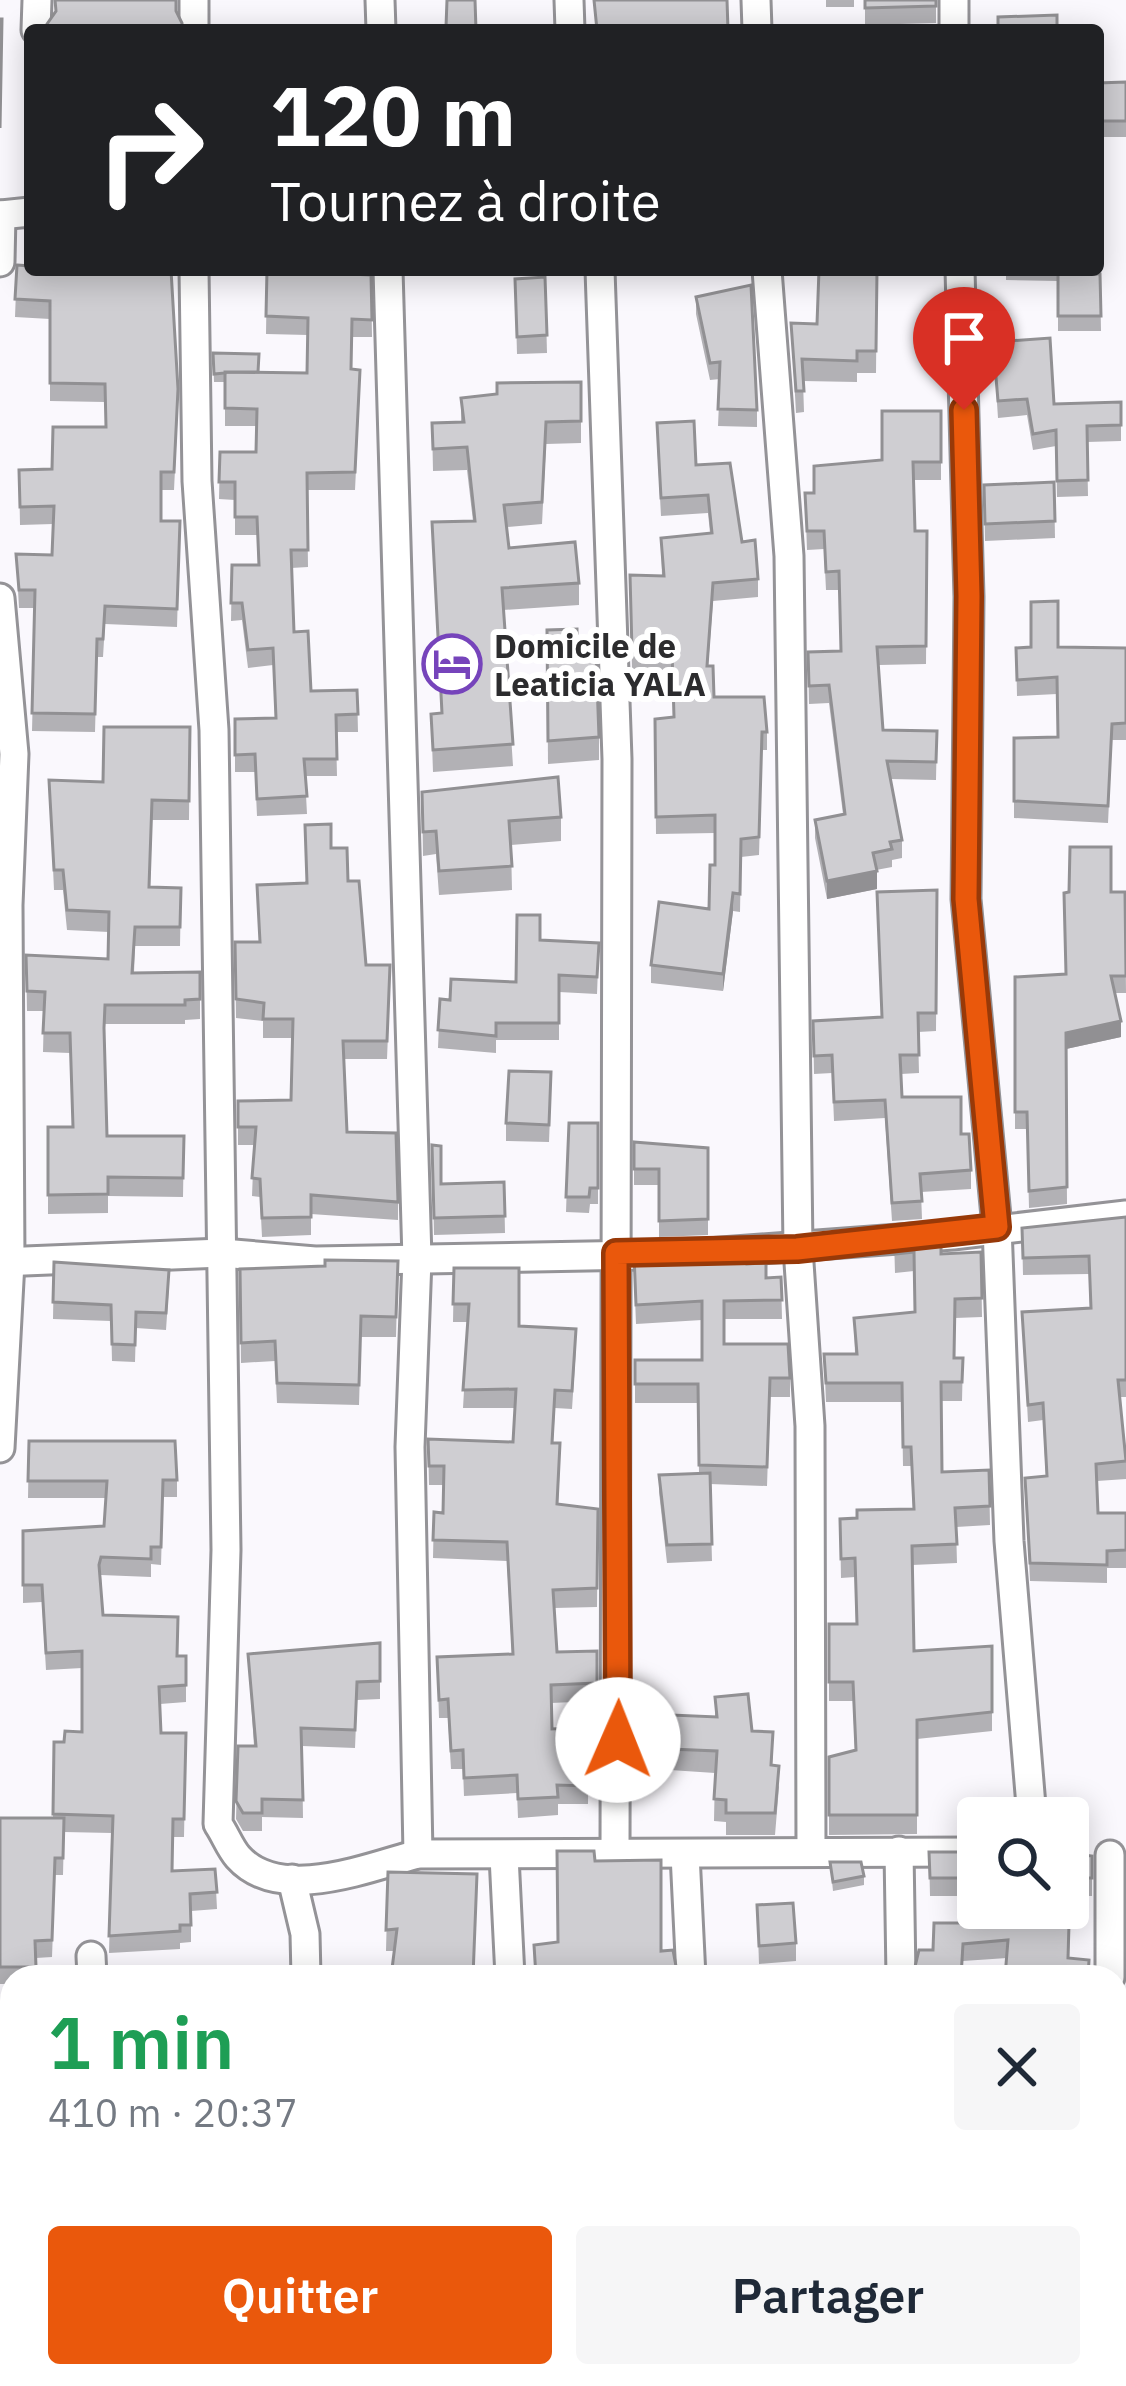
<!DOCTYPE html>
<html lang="fr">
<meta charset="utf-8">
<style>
body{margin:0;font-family:"IBM Plex Sans",sans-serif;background:#f6f6f7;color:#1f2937;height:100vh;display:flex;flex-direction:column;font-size:45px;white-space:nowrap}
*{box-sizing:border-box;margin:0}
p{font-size:39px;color:#747a83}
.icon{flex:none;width:66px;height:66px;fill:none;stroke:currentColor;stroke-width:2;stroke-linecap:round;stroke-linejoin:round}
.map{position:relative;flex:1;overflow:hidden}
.side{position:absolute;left:0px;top:1965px;width:1128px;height:423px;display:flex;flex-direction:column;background:#fff;border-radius:36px 36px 0 0;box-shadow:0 6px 30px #0003}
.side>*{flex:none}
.hud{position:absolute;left:24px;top:24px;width:1080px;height:252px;border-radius:12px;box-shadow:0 6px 30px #0003;background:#202124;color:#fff;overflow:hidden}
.buttons{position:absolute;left:957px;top:1797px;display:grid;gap:24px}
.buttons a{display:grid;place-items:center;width:132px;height:132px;border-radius:12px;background:#fff;box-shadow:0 6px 30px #0003;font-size:60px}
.pin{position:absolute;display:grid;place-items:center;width:102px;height:102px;color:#fff;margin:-123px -51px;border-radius:50% 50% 50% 0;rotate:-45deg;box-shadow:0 0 12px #0007}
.pin .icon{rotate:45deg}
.me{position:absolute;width:132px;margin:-66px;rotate:1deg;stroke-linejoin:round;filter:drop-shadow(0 0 9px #0008)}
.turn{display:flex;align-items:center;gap:42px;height:252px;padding:0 48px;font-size:54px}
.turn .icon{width:156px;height:156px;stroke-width:2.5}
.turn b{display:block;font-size:84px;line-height:102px}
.round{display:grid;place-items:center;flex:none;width:126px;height:126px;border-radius:12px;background:#f6f6f7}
.headline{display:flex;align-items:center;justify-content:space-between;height:204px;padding:0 48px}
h1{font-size:72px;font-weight:600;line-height:90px;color:#1e9e55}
.primary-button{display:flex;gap:24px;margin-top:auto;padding:24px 48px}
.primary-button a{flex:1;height:138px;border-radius:12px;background:#ea580c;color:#fff;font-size:48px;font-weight:600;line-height:138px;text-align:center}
.primary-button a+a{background:#f6f6f7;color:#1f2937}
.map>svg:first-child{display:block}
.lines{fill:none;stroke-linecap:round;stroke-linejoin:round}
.street-casing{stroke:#949397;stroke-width:33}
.street{stroke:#fff;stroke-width:27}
.wall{fill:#b2b1b5}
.shaded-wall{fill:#919093}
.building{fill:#cfced2;stroke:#919093;stroke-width:3}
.route-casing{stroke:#983908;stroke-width:30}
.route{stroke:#ea580c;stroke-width:21}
.labels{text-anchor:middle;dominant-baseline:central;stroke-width:12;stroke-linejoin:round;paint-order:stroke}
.poi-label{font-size:33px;font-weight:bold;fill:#2c2c2e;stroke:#fff;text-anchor:start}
</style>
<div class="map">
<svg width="1126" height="2386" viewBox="0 0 1126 2386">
<rect width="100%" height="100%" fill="#faf8fd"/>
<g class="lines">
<g class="street-casing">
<g id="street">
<polyline points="194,0 194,30"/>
<polyline points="380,0 381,30"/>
<polyline points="569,0 570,30"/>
<polyline points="756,0 757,30"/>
<polyline points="954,0 954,30"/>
<polyline points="36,30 37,0"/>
<polyline points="0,215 30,212"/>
<polyline points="0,262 1,215"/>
<path d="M194,270L197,481L214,730L226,1550L218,1824C225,1834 230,1848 238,1857C280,1904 369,1867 418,1854L978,1852"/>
<polyline points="388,270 417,1259 410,1447 418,1854"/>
<polyline points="600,270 617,759 615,1854"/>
<polyline points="767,270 789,556 798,1248 810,1426 811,1852"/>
<polyline points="960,270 969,597 966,899 997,1227 1009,1541 1032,1818"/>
<polyline points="0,598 14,754 8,905 10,1262 0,1448"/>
<polyline points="0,1262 222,1253 315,1261 694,1254 953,1235 1126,1215"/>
<polyline points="899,1851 901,1977"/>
<polyline points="685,1854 691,1977"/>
<polyline points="504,1856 510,1977"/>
<polyline points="292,1879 305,1934 306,1977"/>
<polyline points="91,1956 92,1977"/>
<polyline points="1110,1977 1110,1855"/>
<polyline points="93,2376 93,2386"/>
<polyline points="290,2376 290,2386"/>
<polyline points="707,2376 707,2386"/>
<polyline points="911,2376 911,2386"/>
<polyline points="518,2386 519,2376"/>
<polyline points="1109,2386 1109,2376"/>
</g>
</g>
<use href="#street" class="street"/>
</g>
<g class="wall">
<rect x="826" y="0" width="28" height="7"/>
<polygon points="865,0 936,0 936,23 865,25"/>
<polygon points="1126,82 1126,137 1098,137 1098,83"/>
<polygon points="17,265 178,407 174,490 161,490 161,521 180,521 177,627 105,624 103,657 97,657 95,732 32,731 35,608 19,608 16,554 52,555 53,524 20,525 19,470 52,469 106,427 105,402 50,401 50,319 15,317"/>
<polygon points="267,270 371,275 372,337 352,337 351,369 360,387 355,490 307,490 308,567 291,568 294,632 311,691 357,690 358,732 336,732 337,776 305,776 307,814 257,816 255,772 235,772 235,719 275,718 273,665 248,668 242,620 231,621 232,565 258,565 257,535 235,535 235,500 219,499 220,452 256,452 257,426 225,426 225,382 214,382 213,353 259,372 307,373 308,335 266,334"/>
<polygon points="877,270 876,373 857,373 857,382 803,381 804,412 796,413 791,323 817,324"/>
<polygon points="1006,270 1084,270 1084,274 1100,274 1101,331 1058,331 1058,281 1006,280"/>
<polygon points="545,277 547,353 517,354 515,279"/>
<polygon points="696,297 757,410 757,427 718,426 720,379 710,380 696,314"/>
<polygon points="993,342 1054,404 1121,402 1121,441 1087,442 1088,496 1057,497 1056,446 1033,450 1027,415 998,418"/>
<polygon points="581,382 581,443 546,444 542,524 507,527 509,548 579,583 579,605 503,610 513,766 433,772 431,714 441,713 432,522 473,521 467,470 433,471 432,423 461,422 461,398"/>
<polygon points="941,411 941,480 913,480 915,531 927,531 926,664 879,665 883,730 937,731 936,780 891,779 902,840 902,858 892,860 892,867 876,870 877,889 827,899 815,838 815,820 843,814 829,703 809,704 808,652 841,651 839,590 826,590 824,549 807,550 805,493 814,493 882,460"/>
<polygon points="657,441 696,465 742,542 758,579 758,597 713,601 708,666 714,697 767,732 767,750 762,750 759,855 741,857 740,912 733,911 723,991 651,983 651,965 709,909 715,865 715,833 656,834 655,719 674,717 672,670 632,669 630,575 662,576 661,538 710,533 708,513 661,516"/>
<polygon points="1054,482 1055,538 985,541 984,485"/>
<polygon points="547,630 577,656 599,737 599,760 548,764"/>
<polygon points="1058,647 1126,648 1126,740 1112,740 1108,823 1014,818 1014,738 1058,737 1057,694 1017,696 1016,648"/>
<polygon points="190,727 189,820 152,820 150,887 181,888 180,946 135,946 134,973 200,972 200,1019 185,1020 185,1024 105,1024 104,1038 107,1136 184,1136 183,1197 108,1196 108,1213 48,1214 48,1127 73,1127 70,1053 43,1052 44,1011 27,1011 26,955 108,959 109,932 67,930 63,890 54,890 49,780 103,782"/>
<polygon points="422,792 561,817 561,841 511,845 512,890 439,895 436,854 423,856"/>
<polygon points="331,848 348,881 366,965 390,984 387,1059 344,1059 347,1132 398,1202 398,1220 311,1214 311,1235 262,1237 260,1197 252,1196 254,1145 238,1145 238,1101 291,1100 292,1038 263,1038 263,1021 236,1018 235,942 259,942"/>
<polygon points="937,890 936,1031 918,1032 919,1073 901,1074 902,1097 961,1134 971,1170 971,1189 921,1192 922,1219 892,1221 885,1118 834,1121 832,1073 814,1074 813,1021 881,1017"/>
<polygon points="1111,892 1125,892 1126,993 1115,993 1121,1037 1066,1049 1067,1204 1029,1208 1027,1129 1015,1129 1015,977 1065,974"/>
<polygon points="540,940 599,943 597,994 559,992 559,1040 496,1040 496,1053 438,1048 440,999 450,1000 516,982"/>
<polygon points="551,1090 549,1142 506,1141 506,1123"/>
<polygon points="569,1123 598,1123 598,1204 590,1204 589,1213 566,1212"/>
<polygon points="634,1142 708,1148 708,1235 659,1237 659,1185 634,1185"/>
<polygon points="432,1145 441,1184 504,1182 505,1233 434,1235"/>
<polygon points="1126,1217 1126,1397 1120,1397 1126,1451 1126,1479 1097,1481 1098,1513 1126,1513 1126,1568 1107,1568 1107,1583 1030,1581 1025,1478 1046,1477 1043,1420 1028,1422 1022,1312 1090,1308 1089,1274 1023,1275 1022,1228"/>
<polygon points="894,1238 941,1254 981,1252 982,1317 955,1318 954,1358 963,1358 962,1401 941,1401 942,1472 989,1470 990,1525 956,1527 957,1563 912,1565 914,1651 992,1646 992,1731 917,1739 917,1834 829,1835 829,1757 855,1751 853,1701 829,1701 829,1624 856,1624 855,1577 841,1578 840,1519 857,1518 913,1509 911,1466 903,1466 902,1402 826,1402 824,1354 855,1354 854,1318 915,1312 914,1271 895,1273"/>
<polygon points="398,1261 396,1337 361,1337 359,1405 277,1403 275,1361 241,1363 240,1269 325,1266"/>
<polygon points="54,1262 169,1286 166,1330 136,1328 135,1362 112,1361 111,1321 53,1319"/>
<polygon points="747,1264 766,1278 781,1277 782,1319 724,1319 724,1344 790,1378 790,1397 770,1397 767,1486 710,1484 712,1561 667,1563 659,1492 659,1475 699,1474 698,1403 635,1403 635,1360 702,1360 702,1320 636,1324 634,1273"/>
<polygon points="454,1268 519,1326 576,1348 572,1409 555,1408 553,1443 560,1462 558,1504 598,1509 597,1607 554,1608 557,1652 597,1651 597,1701 551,1703 552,1729 589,1727 588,1804 558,1804 558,1815 518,1818 517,1793 464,1796 463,1769 451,1769 448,1718 439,1718 437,1657 512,1654 507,1561 433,1558 434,1512 443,1513 444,1485 429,1485 428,1439 513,1442 515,1408 463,1408 468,1322 453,1322"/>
<polygon points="29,1441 177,1480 177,1497 163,1497 161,1565 151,1564 151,1577 101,1575 103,1615 177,1656 186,1656 186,1702 160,1704 161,1733 186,1733 184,1837 173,1837 173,1871 215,1869 217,1909 191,1911 191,1942 180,1943 180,1949 109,1953 112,1833 64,1832 63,1875 55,1875 52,1957 36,1958 36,1977 12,1977 12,1984 0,1984 0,1818 53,1818 54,1742 64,1742 82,1732 82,1668 46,1670 42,1602 23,1603 23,1531 104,1526 106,1498 28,1498"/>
<polygon points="380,1643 380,1699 357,1700 355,1748 302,1746 303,1818 262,1817 262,1831 243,1831 236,1819 238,1746 254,1746 248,1654"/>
<polygon points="715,1697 773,1754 772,1765 779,1787 775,1835 726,1835 726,1822 714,1821 715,1773 670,1770 670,1749 715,1717"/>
<polygon points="929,1852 1068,1853 1092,1856 1092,1896 1082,1896 1081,1910 1070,1909 1069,1958 1089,1977 1007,1958 963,1961 962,1977 913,1977 919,1950 933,1950 961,1923 959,1896 930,1896"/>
<polygon points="830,1862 864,1876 864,1885 833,1891"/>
<polygon points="388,1872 474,1977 394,1951 386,1951"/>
<polygon points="757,1905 796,1943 796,1961 759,1964"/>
<rect x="0" y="2063" width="12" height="75"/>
<polygon points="1118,2198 1126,2198 1126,2248 1120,2248"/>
<rect x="0" y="2209" width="12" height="60"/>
<polygon points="1126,2289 1126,2350 1116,2351 1116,2300 1118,2300"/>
<polygon points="12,2376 61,2376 61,2386 0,2386"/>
<rect x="110" y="2376" width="143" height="10"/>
<polygon points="339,2376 445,2376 444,2386 340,2386"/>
<polygon points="766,2376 874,2386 766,2386"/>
<polygon points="929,2376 1092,2376 1091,2386 929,2386"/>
</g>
<g class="shaded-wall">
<polygon points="877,871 877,889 827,899 827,881"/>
<polygon points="733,893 733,911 723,991 723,974"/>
<polygon points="1121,1021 1121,1037 1066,1049 1066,1033"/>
</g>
<g class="building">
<polygon points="55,0 176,0 176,11 182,23 182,30 48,30 47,24 56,11"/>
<polygon points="447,0 475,0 476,30 396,30 446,27"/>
<polygon points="594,0 727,0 728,30 597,30"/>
<polygon points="865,0 936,0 936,6 865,8"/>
<polygon points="1057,15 1057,30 998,30 998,17"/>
<polygon points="0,19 2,19 0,128"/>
<polygon points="1126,82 1126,121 1098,121 1098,83"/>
<polygon points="17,265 30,266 30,270 171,270 178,389 174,472 161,472 161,521 180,521 177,609 105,606 103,639 97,639 95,714 32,713 35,590 19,590 16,554 52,555 54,506 20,507 19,470 52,469 53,427 106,427 105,384 50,383 50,301 15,299"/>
<polygon points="267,270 371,275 372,320 352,319 351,369 360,370 355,472 307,473 308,550 291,550 294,632 308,631 311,691 357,690 358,714 336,715 337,759 304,759 307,796 257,799 255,754 235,755 235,719 276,718 273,648 248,650 242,603 231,603 232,565 259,565 257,517 235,517 235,482 219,482 220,452 256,452 257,409 225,408 225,372 307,373 308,318 266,316"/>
<polygon points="819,270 877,270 876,351 857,351 857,361 802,359 804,391 796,391 791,323 817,324"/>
<polygon points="1058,270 1084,270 1084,274 1100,274 1101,316 1058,316"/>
<polygon points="545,277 547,335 517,337 515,279"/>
<polygon points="751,285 757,410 718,409 720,362 710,363 696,297"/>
<polygon points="1050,338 1054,404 1121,402 1121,425 1087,426 1088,480 1057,481 1056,430 1033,434 1027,399 998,401 993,342"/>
<polygon points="213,353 259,354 258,372 225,372 225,373 214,374"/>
<polygon points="581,382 581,421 546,422 542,502 504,505 509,548 575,542 579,583 502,588 513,744 433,750 431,714 442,713 432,522 475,521 467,447 433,449 432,423 464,422 461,398 497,394 497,383"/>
<polygon points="882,411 941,411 941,462 913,462 915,531 927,531 926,646 877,647 883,730 937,731 936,762 887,761 902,840 890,842 892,849 873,853 877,871 827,881 815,820 845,814 829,685 809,686 808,652 841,651 839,571 826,572 824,531 807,531 805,493 814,493 814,466 882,460"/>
<polygon points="694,421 696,465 730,463 742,542 755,540 758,579 713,583 707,666 713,666 714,697 764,697 767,732 762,732 759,837 741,839 740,894 733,893 723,974 651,965 659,902 709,909 710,865 715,865 715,815 656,817 655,719 674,717 672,652 632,651 630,575 664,576 661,538 712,533 708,495 661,498 657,423"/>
<polygon points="1054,482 1055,521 985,524 984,485"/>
<polygon points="1058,601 1058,647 1126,648 1126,723 1112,724 1108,806 1014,801 1014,738 1058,737 1057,677 1017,680 1016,648 1031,647 1031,602"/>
<polygon points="577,629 577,656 596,655 599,737 548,741 547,630"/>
<polygon points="104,727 190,727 189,801 152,800 149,887 181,888 180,927 135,927 132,973 200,972 200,999 185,1000 185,1005 105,1005 104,1028 107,1136 184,1136 183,1178 108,1177 108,1194 48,1195 48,1127 73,1127 70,1033 43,1033 45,992 27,991 26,955 108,959 109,912 67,910 63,870 54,870 49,780 103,782"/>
<polygon points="558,777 561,817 509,821 512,866 439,871 436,831 423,832 422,792"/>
<polygon points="331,824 331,848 347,848 348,881 359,881 366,965 390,965 387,1041 343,1041 347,1132 396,1133 398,1202 311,1195 311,1217 262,1218 260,1179 252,1178 256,1127 238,1127 238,1101 291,1100 293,1019 263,1019 264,1003 236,999 235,942 260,942 257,885 307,883 305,825"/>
<polygon points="1070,847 1111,847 1111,892 1125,892 1126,976 1111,976 1121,1021 1066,1033 1067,1187 1029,1191 1027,1112 1015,1112 1015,977 1066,974 1064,893 1069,892"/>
<polygon points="937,890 936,1013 918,1013 919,1055 900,1055 902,1097 961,1097 961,1134 969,1134 971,1170 920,1174 922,1201 892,1203 885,1100 834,1102 832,1055 814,1056 813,1021 882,1017 877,892"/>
<polygon points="517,915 540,915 540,940 599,943 597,977 559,975 559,1023 496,1023 496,1036 438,1030 440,999 450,1000 451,979 516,982"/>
<polygon points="509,1071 551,1072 549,1125 506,1123"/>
<polygon points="569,1123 598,1123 598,1188 590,1188 589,1197 566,1197"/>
<polygon points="634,1142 708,1148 708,1219 659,1221 659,1169 634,1169"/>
<polygon points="432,1145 441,1146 441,1184 504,1182 505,1216 434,1218"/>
<polygon points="1126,1217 1126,1380 1118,1380 1126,1461 1096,1464 1098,1513 1126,1513 1126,1550 1107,1551 1107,1565 1030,1563 1025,1478 1047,1476 1043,1403 1028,1405 1022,1312 1091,1308 1089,1256 1023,1258 1022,1228"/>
<polygon points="894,1238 941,1240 941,1254 981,1252 982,1298 955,1299 954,1358 963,1358 962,1382 941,1382 942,1472 989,1470 990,1506 955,1508 957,1544 912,1546 914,1651 992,1646 992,1712 917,1720 917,1815 829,1815 829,1757 856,1750 853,1682 829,1682 829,1624 857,1624 855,1558 841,1559 840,1519 857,1518 857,1510 914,1509 911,1447 903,1447 902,1383 826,1383 824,1354 857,1354 854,1318 915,1312 914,1252 895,1254"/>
<polygon points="747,1252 747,1264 766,1263 766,1278 781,1277 782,1300 724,1301 724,1344 788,1344 790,1378 770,1378 767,1467 699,1465 698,1384 635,1384 635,1360 702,1360 702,1301 636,1305 634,1254"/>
<polygon points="325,1260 398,1261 396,1317 361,1316 359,1385 277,1383 275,1341 241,1343 240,1269 325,1266"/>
<polygon points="54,1262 169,1270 166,1313 136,1312 135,1345 112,1344 111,1305 53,1302"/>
<polygon points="454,1268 519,1268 519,1326 576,1329 572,1391 555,1390 552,1443 560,1443 557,1504 598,1509 597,1588 553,1590 557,1652 597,1651 597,1683 551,1685 552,1729 589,1727 588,1786 557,1785 558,1797 518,1799 517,1775 464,1778 463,1750 451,1751 448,1699 439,1700 437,1657 513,1654 507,1542 433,1540 434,1512 443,1513 444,1466 429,1466 428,1439 513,1442 516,1389 463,1390 469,1304 453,1304"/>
<polygon points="29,1441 175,1441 177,1480 163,1480 161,1547 151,1547 151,1559 101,1557 99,1565 103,1615 178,1617 177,1656 186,1656 186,1685 159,1687 161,1733 186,1733 184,1819 173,1819 172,1871 215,1869 217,1892 190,1894 191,1925 180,1925 180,1931 109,1936 113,1816 53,1814 54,1742 64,1742 65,1731 82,1732 82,1651 46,1653 42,1585 23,1585 23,1531 104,1526 107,1481 28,1481"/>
<polygon points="710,1473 712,1544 667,1545 659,1475"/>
<polygon points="380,1643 380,1681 357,1682 355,1730 301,1728 303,1800 262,1799 262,1813 243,1813 236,1801 238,1746 256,1746 248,1654"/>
<polygon points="748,1694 752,1731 773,1732 771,1765 779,1766 775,1813 726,1813 726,1800 714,1799 717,1751 670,1749 672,1715 717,1717 715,1697"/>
<polygon points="0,1818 64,1818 63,1858 55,1858 52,1940 35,1941 36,1967 0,1967"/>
<polygon points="557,1851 594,1851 595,1861 661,1860 661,1951 673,1950 678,1977 536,1977 534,1945 558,1942"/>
<polygon points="929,1852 978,1852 978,1908 1068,1908 1068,1853 1092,1856 1092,1878 1082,1878 1081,1892 1070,1891 1068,1958 1089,1960 1088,1977 1005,1977 1008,1940 963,1944 961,1977 913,1975 919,1950 933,1950 934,1923 963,1923 959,1878 930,1878"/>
<polygon points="830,1862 861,1862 864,1876 833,1882"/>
<polygon points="388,1872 477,1874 473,1977 391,1977 397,1929 386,1930"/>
<polygon points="793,1903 796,1943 759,1946 757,1905"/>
<polygon points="191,1975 191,1977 106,1977 106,1976"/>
<polygon points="1119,2033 1126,2033 1126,2151 1125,2151"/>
<rect x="0" y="2063" width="12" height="53"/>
<polygon points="1118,2198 1126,2198 1126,2229 1120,2230"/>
<rect x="0" y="2209" width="12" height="38"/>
<polygon points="1118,2289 1126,2289 1126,2332 1116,2333"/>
<polygon points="0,2339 12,2339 12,2376 49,2376 48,2386 0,2386"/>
<polygon points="340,2376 444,2376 422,2376 422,2386 341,2386"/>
<polygon points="609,2376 646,2376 645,2386 609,2386"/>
<polygon points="766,2376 873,2376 874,2386 803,2386 804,2379 766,2379"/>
<polygon points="929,2376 1071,2376 1070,2386 929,2386"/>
</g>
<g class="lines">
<g class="route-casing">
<polyline id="route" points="618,1740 616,1253 797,1249 997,1227 966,899 969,596 964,410"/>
</g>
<use href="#route" class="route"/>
</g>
<defs>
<g id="hotel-ring" transform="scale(3)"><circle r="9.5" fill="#fff" stroke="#7644bb" stroke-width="1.5"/><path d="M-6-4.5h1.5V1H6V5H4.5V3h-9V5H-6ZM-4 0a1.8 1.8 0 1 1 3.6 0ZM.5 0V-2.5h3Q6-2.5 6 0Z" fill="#7644bb"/></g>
</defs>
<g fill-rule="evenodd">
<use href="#hotel-ring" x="452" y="664"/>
</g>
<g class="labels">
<g class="poi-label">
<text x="494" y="645">Domicile de<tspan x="494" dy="38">Leaticia YALA</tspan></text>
</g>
</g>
</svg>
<div class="buttons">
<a><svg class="icon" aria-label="search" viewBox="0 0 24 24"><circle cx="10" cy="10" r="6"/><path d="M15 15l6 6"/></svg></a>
</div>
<div class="pin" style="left:964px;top:410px;background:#d93025"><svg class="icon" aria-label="arrive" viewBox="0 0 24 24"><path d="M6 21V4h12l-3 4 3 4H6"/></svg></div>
<svg class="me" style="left:618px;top:1740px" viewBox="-20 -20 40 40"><circle r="19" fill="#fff"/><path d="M0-13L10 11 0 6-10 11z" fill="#ea580c"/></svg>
<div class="hud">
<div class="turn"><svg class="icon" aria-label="right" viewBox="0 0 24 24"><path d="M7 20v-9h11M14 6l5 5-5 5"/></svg><div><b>120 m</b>Tournez à droite</div></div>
</div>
<section class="side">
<div class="headline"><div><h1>1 min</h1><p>410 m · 20:37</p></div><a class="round"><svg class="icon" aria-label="close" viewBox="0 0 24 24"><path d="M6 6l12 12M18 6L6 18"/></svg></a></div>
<div class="primary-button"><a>Quitter</a><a>Partager</a></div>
</section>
</div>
